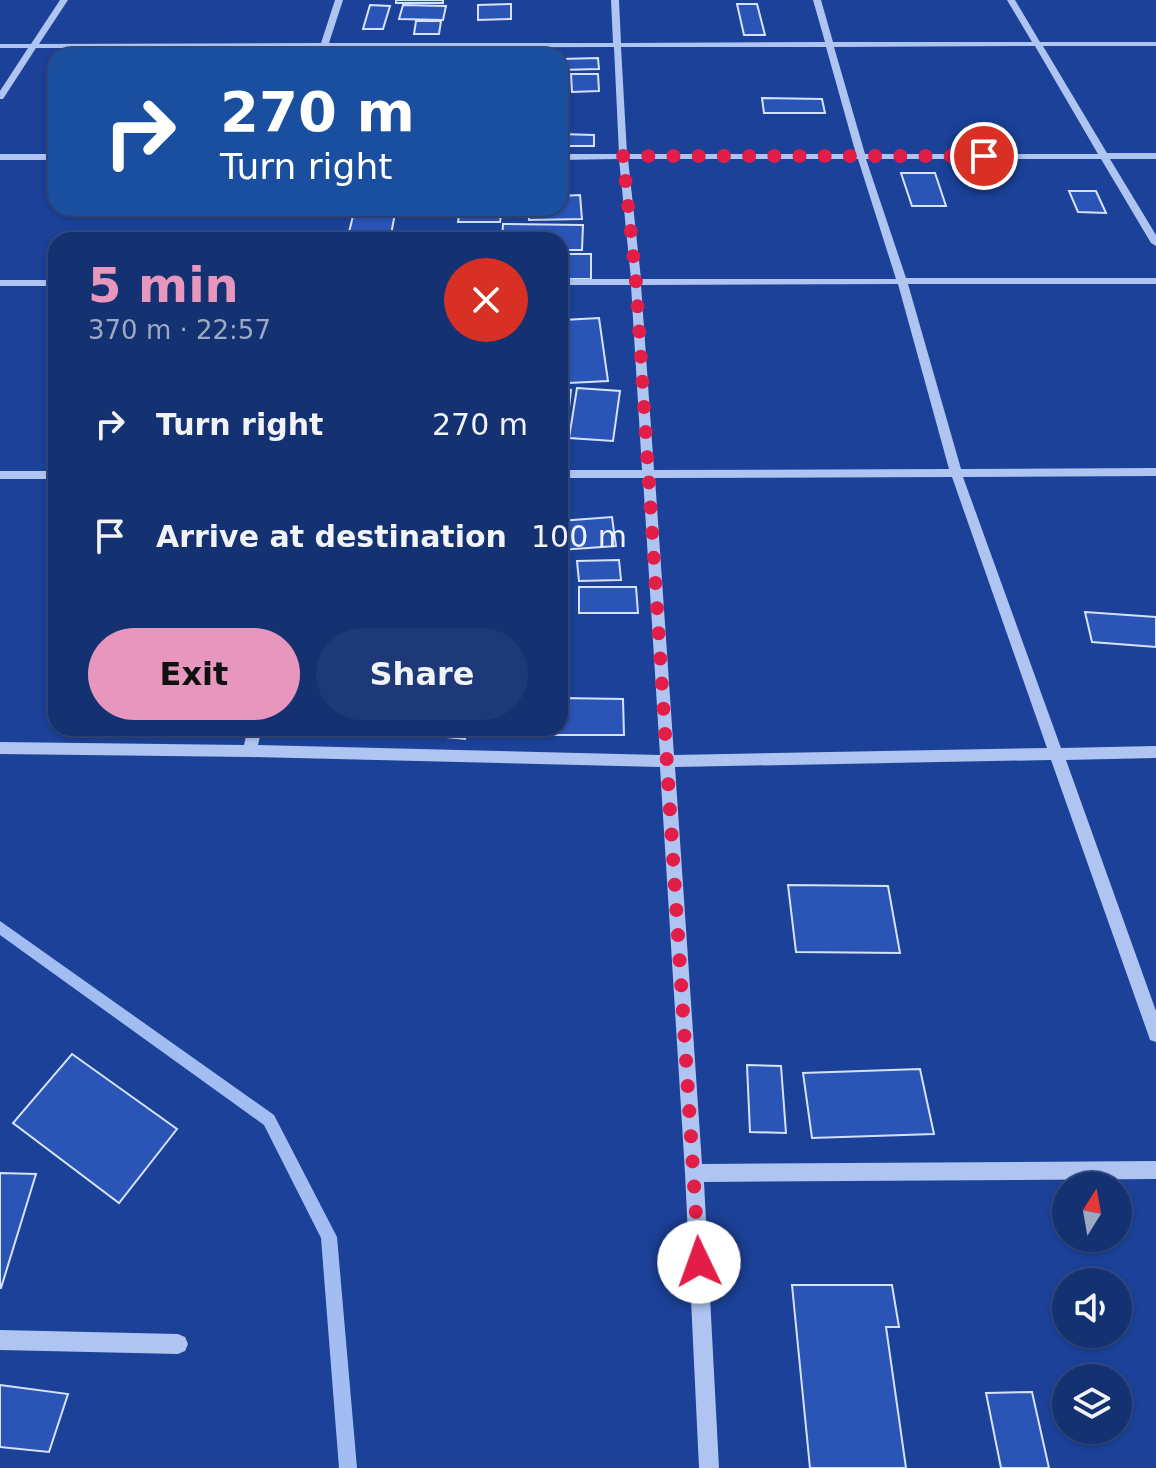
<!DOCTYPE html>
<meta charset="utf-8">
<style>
body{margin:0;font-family:"DejaVu Sans",sans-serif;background:#1d3977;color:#f1f3f6;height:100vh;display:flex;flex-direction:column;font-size:30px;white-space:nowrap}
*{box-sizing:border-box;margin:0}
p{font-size:26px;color:#9da9c4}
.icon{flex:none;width:44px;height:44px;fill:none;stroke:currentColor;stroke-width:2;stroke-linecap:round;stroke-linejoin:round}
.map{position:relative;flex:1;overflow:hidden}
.side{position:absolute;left:48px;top:232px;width:520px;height:504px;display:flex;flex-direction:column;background:#143172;border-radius:24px;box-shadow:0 2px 6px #0004,0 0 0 2px #334c84}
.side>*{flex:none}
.top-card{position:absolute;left:48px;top:48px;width:520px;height:168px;border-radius:24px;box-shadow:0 2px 6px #0004,0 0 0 2px #334c84;background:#1a4fa0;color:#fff;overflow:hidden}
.needle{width:52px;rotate:11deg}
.tools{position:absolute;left:1052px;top:1172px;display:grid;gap:16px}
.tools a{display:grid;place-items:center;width:80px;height:80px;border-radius:50%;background:#143172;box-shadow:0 2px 6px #0004,0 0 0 2px #334c84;font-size:40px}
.pin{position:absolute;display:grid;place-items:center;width:68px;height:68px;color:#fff;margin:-34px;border:4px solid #fff;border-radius:50%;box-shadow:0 2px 8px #0007}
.me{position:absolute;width:88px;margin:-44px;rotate:357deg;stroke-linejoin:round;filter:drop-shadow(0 0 6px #0008)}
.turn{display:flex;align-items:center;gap:28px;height:168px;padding:0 40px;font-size:36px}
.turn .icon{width:104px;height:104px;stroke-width:2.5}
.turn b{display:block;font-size:56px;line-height:68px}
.round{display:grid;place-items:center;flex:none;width:84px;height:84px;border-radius:42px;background:#1d3977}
.overview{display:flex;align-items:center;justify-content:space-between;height:136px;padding:0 40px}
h1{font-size:48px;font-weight:700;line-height:60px;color:#e797bd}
.primary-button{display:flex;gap:16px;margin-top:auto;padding:16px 40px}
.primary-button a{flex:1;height:92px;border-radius:48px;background:#e797bd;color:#111;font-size:32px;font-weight:700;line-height:92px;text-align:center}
.primary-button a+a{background:#1d3977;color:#f1f3f6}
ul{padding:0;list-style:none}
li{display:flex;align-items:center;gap:24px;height:112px;padding:0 40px}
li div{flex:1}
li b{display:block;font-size:30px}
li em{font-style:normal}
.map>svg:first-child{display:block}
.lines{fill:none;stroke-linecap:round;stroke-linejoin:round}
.stream{fill:#a2bdf2;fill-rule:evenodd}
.building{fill:#2a55b6;stroke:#d6e2fb;stroke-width:2}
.minor{fill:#afc4f0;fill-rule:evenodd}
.route{stroke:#e11d48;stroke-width:14;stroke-dasharray:0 25.2}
</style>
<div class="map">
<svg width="1156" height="1468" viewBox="0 0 1156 1468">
<rect width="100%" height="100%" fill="#1b4198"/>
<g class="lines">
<polygon class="stream" points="0,921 274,1115 337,1237 357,1468 339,1468 321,1238 264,1125 0,935"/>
</g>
<g class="building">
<rect x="396" y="0" width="47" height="3"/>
<polygon points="511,4 511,19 478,20 478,5"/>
<polygon points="737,4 757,4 765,35 744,35"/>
<polygon points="370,5 390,6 383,29 363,29"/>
<polygon points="403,5 446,6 443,20 399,19"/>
<polygon points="416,21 441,21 439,34 414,34"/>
<polygon points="598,58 599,69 560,70 560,59"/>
<polygon points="571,74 598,74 599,91 572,92"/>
<polygon points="762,98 822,99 825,113 764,113"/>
<polygon points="560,134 594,135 594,146 560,146"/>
<polygon points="901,173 935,173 946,206 912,206"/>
<polygon points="1069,191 1096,191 1106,213 1078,212"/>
<polygon points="580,195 582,219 529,220 528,208 560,208 560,196"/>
<polygon points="355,208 396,208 390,240 347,240"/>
<polygon points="460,208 502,208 500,222 458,222"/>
<polygon points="503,224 583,225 582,250 560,250 560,240 502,240"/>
<rect x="562" y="254" width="29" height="25"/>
<polygon points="599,318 608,381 569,383 563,320"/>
<polygon points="577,388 620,391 613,441 569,438"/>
<polygon points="560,389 571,390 569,408 560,408"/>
<polygon points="612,517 616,546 560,550 560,521"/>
<polygon points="619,560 621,580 579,581 577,561"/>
<polygon points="579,587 636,587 638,613 579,613"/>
<polygon points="1085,612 1156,617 1156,647 1092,642"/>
<polygon points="560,698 623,699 624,735 550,735 550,728 560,728"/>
<polygon points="157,728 199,728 197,734 156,732"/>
<polygon points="428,728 467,728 465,739 427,735"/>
<polygon points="788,885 888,886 900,953 796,952"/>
<polygon points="72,1054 177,1129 119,1203 13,1123"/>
<polygon points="747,1065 781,1066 786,1133 750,1132"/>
<polygon points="920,1069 934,1134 812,1138 803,1073"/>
<polygon points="0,1173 36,1174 1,1288 0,1288"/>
<polygon points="792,1285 892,1285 899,1327 886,1327 906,1468 810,1468"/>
<polygon points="0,1385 68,1394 49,1452 0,1447"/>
<polygon points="1032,1392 1049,1468 1001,1468 986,1393"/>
</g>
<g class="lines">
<g class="minor">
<path d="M60,0H68L39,44L321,43L335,0H343L329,43H613L611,0H619L621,43L825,42L813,0H821L833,42H1032L1007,0H1015L1040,42H1156V46H1043L1107,153H1156V159H1110L1156,235V246L1151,243L1101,159H866L906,278H1156V284H908L961,469L1156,468V476L963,477L1061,748L1156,746V758L1066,760L1156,1011V1042L1150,1040L1148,1034L1051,760L675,767L702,1164L1156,1161V1179L704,1182L719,1468H699L685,1173L660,767L250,757L0,754V742L244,745L248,728H262L258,745L660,755L643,478H560V470H642L631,285H560V279H631L619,159L560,160V154H619L614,47L327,48L325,56H317L320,48H36L3,99H0V91L28,48H0V44H31ZM1035,46L1098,154H865L834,47ZM621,47H826L856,154H627ZM628,159H858L896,279H641ZM898,284L949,469L654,470L641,285ZM952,477L1047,748L674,755L655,478Z"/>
<rect x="0" y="154" width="56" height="6"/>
<rect x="0" y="280" width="56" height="6"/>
<rect x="0" y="471" width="56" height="8"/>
<polygon points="0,1330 178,1334 185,1337 188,1344 185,1351 178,1354 0,1350"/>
</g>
</g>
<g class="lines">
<polyline class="route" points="699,1262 636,282 623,156 984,156"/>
</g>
</svg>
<div class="tools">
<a><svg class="needle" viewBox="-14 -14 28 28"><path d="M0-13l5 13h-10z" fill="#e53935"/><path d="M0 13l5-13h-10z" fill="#9da9c4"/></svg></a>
<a><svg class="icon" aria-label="sound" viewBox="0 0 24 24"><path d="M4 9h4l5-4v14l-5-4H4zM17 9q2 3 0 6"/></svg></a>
<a><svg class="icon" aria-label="layers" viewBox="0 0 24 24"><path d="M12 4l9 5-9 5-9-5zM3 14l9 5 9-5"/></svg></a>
</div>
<div class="pin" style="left:984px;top:156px;background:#d93025"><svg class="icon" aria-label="arrive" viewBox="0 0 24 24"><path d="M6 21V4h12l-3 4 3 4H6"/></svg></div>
<svg class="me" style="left:699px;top:1262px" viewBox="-20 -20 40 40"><circle r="19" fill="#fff"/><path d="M0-13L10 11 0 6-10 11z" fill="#e11d48"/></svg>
<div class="top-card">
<div class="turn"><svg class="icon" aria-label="right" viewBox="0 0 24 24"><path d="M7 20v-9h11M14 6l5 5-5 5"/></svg><div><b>270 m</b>Turn right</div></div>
</div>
<section class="side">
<div class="overview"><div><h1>5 min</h1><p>370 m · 22:57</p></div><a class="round" style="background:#d93025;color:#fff"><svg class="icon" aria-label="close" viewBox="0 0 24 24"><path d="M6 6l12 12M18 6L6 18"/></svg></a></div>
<ul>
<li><svg class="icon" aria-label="right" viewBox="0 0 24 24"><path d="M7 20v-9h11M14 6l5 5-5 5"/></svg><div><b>Turn right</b></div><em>270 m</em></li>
<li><svg class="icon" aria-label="arrive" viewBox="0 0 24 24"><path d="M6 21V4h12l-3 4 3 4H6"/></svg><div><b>Arrive at destination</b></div><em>100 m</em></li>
</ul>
<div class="primary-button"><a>Exit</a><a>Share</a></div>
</section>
</div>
